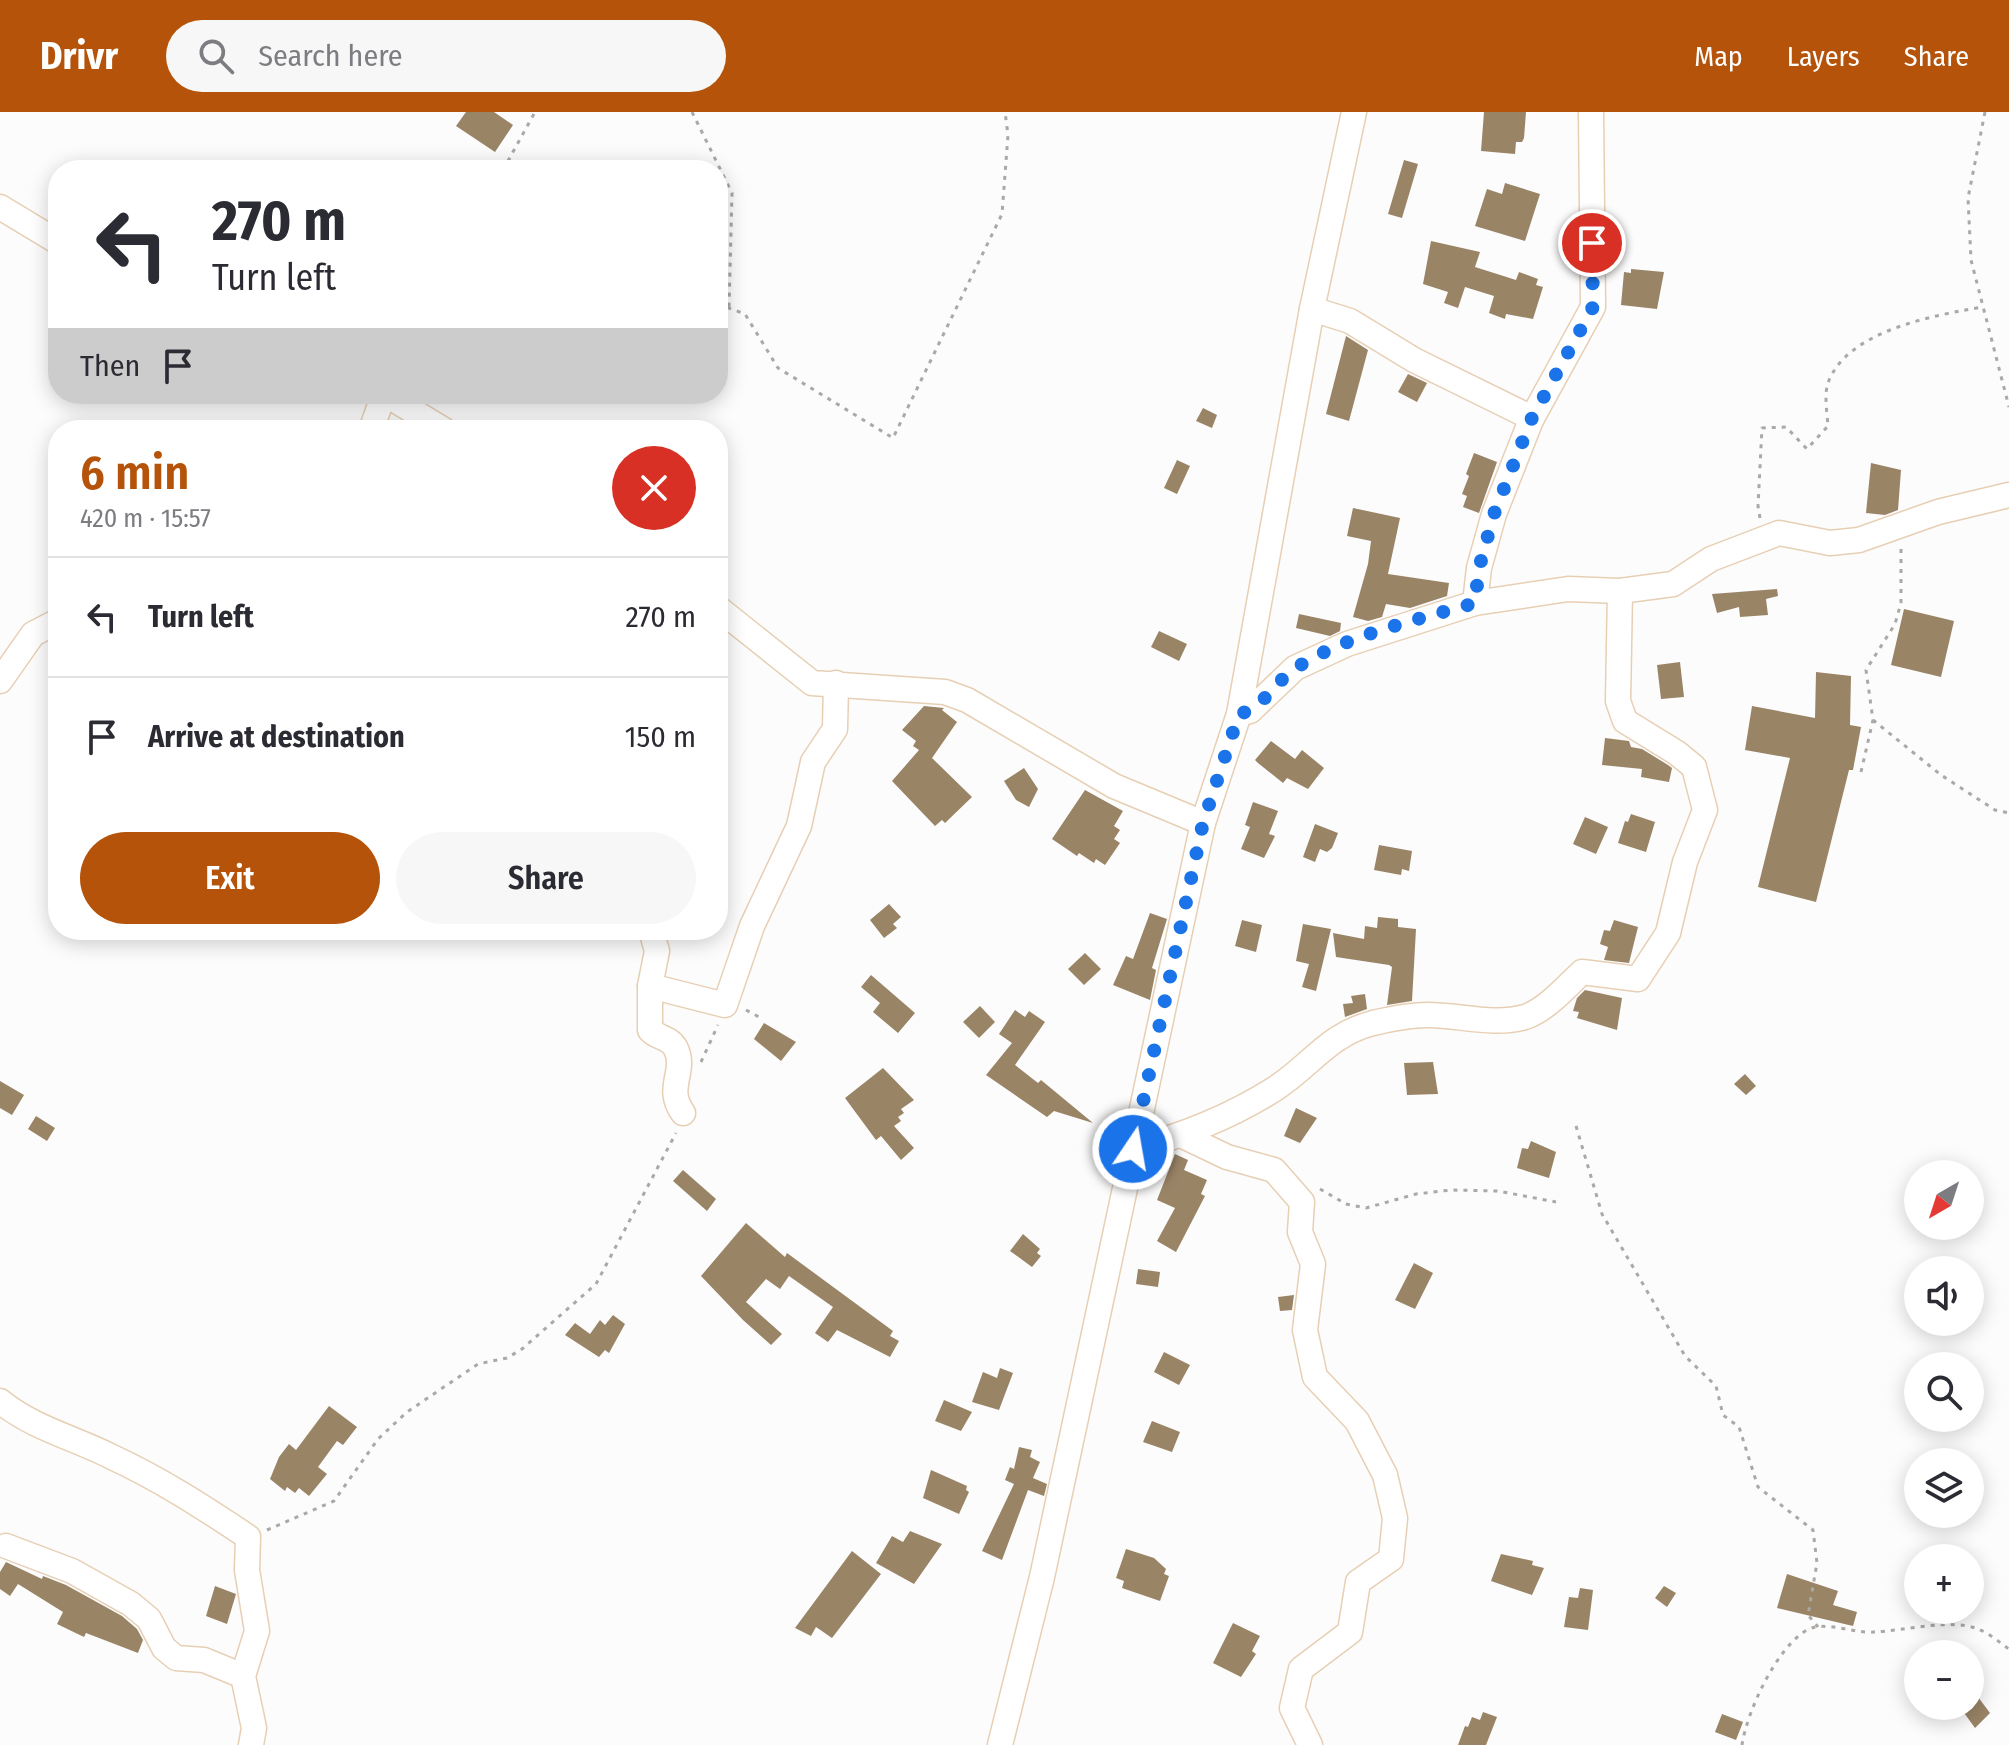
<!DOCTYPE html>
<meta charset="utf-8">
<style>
body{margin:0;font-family:"Fira Sans Condensed",sans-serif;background:#f7f7f7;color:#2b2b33;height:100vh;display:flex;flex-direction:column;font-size:30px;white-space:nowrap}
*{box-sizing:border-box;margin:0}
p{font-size:26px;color:#7c7c81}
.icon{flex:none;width:44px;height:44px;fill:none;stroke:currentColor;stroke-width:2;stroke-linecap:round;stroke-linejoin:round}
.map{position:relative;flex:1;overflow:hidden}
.side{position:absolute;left:48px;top:308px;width:680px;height:520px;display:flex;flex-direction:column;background:#fff;border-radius:32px;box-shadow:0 4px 20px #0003}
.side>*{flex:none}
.top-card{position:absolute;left:48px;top:48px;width:680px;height:244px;border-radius:32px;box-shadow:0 4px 20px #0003;background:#fff;color:#2b2b33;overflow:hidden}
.needle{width:52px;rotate:219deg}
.controls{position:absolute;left:1904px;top:1048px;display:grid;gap:16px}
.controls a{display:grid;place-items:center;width:80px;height:80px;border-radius:50%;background:#fff;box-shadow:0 4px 20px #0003;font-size:40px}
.pin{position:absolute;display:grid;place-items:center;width:68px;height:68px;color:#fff;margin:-34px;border:4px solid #fff;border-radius:50%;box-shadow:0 2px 8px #0007}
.me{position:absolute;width:88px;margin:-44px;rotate:12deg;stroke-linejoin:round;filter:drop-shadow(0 0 6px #0008)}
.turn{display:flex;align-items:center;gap:28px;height:168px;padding:0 32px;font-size:36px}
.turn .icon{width:104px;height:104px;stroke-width:2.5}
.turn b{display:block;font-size:56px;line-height:68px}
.then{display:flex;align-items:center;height:76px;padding:0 32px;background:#0003;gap:16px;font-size:30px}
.round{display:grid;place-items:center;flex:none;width:84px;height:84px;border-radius:42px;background:#f7f7f7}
.headline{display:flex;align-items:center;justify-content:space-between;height:136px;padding:0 32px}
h1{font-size:48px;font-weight:600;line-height:60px;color:#b45309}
.primary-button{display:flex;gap:16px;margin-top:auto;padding:16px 32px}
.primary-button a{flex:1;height:92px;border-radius:48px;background:#b45309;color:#fff;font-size:32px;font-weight:600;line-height:92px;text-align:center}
.primary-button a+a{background:#f7f7f7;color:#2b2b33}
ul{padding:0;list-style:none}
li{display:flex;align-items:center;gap:24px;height:120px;padding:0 32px;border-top:2px solid #e1e1e2}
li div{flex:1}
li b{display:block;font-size:30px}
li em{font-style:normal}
header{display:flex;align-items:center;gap:48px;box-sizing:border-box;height:112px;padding:0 40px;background:#b45309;color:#fff}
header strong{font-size:38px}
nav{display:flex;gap:44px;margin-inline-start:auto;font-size:28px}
.search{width:560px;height:72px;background:#f7f7f7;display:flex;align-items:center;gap:20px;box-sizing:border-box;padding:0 28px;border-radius:44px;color:#7c7c81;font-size:30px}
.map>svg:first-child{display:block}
.building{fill:#9a8466}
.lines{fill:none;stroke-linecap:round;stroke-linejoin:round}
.minor-casing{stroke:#e7cfb4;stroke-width:27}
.path{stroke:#aba8a5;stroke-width:3;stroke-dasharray:4 6;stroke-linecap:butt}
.minor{stroke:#fff;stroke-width:24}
.route{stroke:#1a73e8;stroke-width:14;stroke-dasharray:0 25.2}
</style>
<header>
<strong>Drivr</strong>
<div class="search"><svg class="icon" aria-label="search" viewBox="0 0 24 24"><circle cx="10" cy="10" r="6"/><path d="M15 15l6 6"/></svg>Search here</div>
<nav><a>Map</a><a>Layers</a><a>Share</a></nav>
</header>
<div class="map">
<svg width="2009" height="1633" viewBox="0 0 2009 1633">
<rect width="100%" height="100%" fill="#fcfcfc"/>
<g class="building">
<polygon points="466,0 494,0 513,13 495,40 456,14"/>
<polygon points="1484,0 1526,0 1524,26 1522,30 1516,30 1515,42 1481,39"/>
<polygon points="1404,48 1418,52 1402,106 1388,102"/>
<polygon points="1505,71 1540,82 1525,129 1475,114 1487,77 1502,82"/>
<polygon points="1431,129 1480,140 1475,155 1516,168 1519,160 1538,167 1536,173 1543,175 1533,207 1506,202 1505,207 1489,201 1494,184 1465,175 1458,196 1444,191 1448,180 1423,172"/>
<polygon points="1631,157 1664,160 1657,197 1621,193 1624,160 1631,161"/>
<polygon points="1346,224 1368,238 1349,309 1326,302"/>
<polygon points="1408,262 1427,271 1417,290 1398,280"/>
<polygon points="1203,296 1217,303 1212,316 1196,309"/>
<polygon points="1474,341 1497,350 1479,401 1463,395 1467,384 1462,382 1469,364 1466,362"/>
<polygon points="1177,348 1190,354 1177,382 1164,376"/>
<polygon points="1871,351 1901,358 1898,398 1885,403 1866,401"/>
<polygon points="1353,396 1400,406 1388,462 1449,471 1447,484 1410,496 1386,492 1382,505 1368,509 1353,505 1368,452 1371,429 1347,424"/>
<polygon points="1777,477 1778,484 1766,487 1768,503 1740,505 1739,495 1717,501 1712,482"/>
<polygon points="1904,497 1954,509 1941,565 1891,553"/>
<polygon points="1299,502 1341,511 1340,519 1330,524 1296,516"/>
<polygon points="1159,519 1187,532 1179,549 1151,535"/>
<polygon points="1680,550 1684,585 1661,587 1657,553"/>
<polygon points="1816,560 1851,564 1850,613 1861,615 1853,658 1849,658 1816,790 1758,775 1790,646 1745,638 1752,594 1815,606"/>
<polygon points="924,594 944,596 942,598 957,610 932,646 972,685 945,711 942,708 935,714 892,669 919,638 913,634 916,629 902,618"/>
<polygon points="1605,626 1629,629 1631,635 1642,637 1668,653 1672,656 1669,670 1641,665 1642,657 1602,653"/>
<polygon points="1271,629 1295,647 1302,638 1324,656 1308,677 1287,666 1283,671 1258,651 1255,648"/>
<polygon points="1024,656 1038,677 1029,695 1016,688 1004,669"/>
<polygon points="1085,678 1123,699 1114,714 1120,718 1114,727 1120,731 1105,753 1096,747 1094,751 1079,741 1077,744 1052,727"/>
<polygon points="1253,690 1278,699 1269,722 1275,724 1264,746 1241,737 1250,715 1245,713"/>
<polygon points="1631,702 1655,710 1646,740 1618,731 1625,709 1628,710"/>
<polygon points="1585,705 1608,715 1596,742 1573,732"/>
<polygon points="1315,712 1338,721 1332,736 1327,740 1320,737 1315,750 1303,745"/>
<polygon points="1379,733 1412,739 1409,759 1402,757 1401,763 1374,758"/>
<polygon points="889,792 901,805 893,812 897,816 884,826 870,808"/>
<polygon points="1150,801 1167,807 1152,856 1156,858 1150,888 1113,873 1126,844 1133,847"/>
<polygon points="1378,805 1398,807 1398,815 1416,817 1412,889 1387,893 1392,855 1389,853 1336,845 1333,821 1364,827 1365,814 1377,816"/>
<polygon points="1242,808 1262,813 1256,840 1235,834"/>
<polygon points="1614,808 1638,815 1629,851 1604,848 1608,835 1600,832 1604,818 1610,819"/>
<polygon points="1303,812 1331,817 1316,879 1302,875 1309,852 1296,849"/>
<polygon points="1085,841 1101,857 1084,873 1068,857"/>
<polygon points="871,863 915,901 898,921 873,900 880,891 861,875"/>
<polygon points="1585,878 1622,886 1617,918 1577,906 1579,900 1573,899 1577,886"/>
<polygon points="1365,882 1367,897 1345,905 1343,892 1353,891 1351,884"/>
<polygon points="980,894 995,910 979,926 963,910"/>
<polygon points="1015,898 1025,905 1029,899 1045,910 1015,953 1038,971 1041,968 1093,1011 1054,999 1047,1005 986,963 1012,931 999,922"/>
<polygon points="764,911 796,930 781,949 754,927"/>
<polygon points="1433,950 1438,982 1407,983 1404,951"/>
<polygon points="883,956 914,988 901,997 904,1001 898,1005 901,1009 894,1014 914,1036 901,1048 881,1024 876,1028 845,986"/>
<polygon points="1745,962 1756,974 1746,983 1734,972"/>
<polygon points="0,969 24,983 12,1003 0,996"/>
<polygon points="1296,996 1317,1006 1300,1031 1284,1024"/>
<polygon points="36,1004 55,1016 47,1029 28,1017"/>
<polygon points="1531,1029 1556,1040 1549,1066 1517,1056 1522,1036 1528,1037"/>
<polygon points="1175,1042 1188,1048 1184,1058 1207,1068 1201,1082 1205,1084 1176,1140 1157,1129 1175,1096 1157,1088"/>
<polygon points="683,1058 716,1087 707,1099 673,1069"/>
<polygon points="746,1111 785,1145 787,1141 893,1219 890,1224 899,1229 890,1245 837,1218 828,1230 815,1221 833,1195 789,1164 780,1177 766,1167 746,1190 782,1222 771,1233 743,1208 701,1164"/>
<polygon points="1023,1122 1040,1137 1037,1141 1041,1144 1032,1155 1010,1139"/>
<polygon points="1414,1151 1433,1161 1415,1197 1395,1188"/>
<polygon points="1138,1157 1160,1160 1158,1175 1136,1172"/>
<polygon points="1294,1183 1292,1198 1280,1199 1278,1185"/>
<polygon points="613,1203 625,1212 609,1241 605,1238 599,1245 565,1223 575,1211 590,1222 600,1208 605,1213"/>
<polygon points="1164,1240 1190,1253 1179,1273 1154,1260"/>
<polygon points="1000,1256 1013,1261 999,1298 972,1290 983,1260 997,1266"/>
<polygon points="944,1288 972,1300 961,1319 935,1309"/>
<polygon points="329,1294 357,1315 343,1333 337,1329 318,1355 327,1362 309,1384 299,1376 295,1381 287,1375 285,1379 270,1367 279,1345 289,1332 296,1338"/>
<polygon points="1152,1309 1180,1320 1172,1340 1143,1330"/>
<polygon points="1019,1335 1032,1338 1030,1345 1040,1350 1033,1366 1047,1372 1044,1384 1028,1378 1002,1448 982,1439 1014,1372 1005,1368 1010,1355 1014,1357"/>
<polygon points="931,1358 967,1374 966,1378 969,1380 959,1402 923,1386"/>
<polygon points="910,1419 942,1432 914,1472 876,1451 892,1424 903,1430"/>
<polygon points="1126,1437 1154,1446 1166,1457 1164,1462 1169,1464 1160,1489 1122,1476 1124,1469 1116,1466"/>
<polygon points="852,1439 881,1462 832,1526 816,1515 811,1524 795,1516"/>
<polygon points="1501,1442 1533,1449 1532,1453 1544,1456 1532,1483 1491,1469"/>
<polygon points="6,1450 42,1467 43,1464 66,1473 122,1504 137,1517 143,1528 138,1541 86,1521 84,1525 57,1512 63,1500 18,1472 10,1484 0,1477 0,1460"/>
<polygon points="1787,1462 1838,1479 1833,1493 1857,1500 1853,1514 1777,1496"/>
<polygon points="215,1474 236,1482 227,1512 206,1504"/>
<polygon points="1664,1474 1676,1481 1667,1495 1655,1486"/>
<polygon points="1580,1476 1593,1478 1588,1518 1564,1515 1569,1485 1578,1486"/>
<polygon points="1233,1511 1260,1524 1252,1539 1256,1542 1241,1565 1213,1551"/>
<polygon points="1978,1585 1990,1601 1975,1616 1959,1594 1970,1594"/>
<polygon points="1483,1600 1497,1605 1486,1633 1458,1633 1465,1614 1468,1615 1472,1605 1480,1608"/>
<polygon points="1722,1602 1743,1610 1736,1628 1715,1620"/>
</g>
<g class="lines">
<g class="minor-casing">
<g id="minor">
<polyline points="0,95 58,130"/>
<polyline points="1312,197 1350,209 1414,248 1532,306"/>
<polyline points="385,282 444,318"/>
<polyline points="371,318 384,282"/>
<polyline points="1475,491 1479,456 1494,402 1531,308 1593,195 1591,0"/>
<polyline points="718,496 812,571 945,580 967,588 1114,674 1203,711"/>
<polyline points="0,569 33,522 58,509"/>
<polyline points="1239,602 1250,599 1295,556 1347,532 1475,491 1568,477 1620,479 1673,472 1711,447 1779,421 1830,431 1859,428 1938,400 2009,383"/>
<path d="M651,818L657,839L650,874V918C657,926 669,925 675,935C688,959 664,975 683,1001"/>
<polyline points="650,874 725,893 752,814 799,714 813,650 835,617 836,571"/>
<polyline points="1183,1024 1227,1045 1274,1058 1302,1090 1300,1120 1313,1152 1305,1218 1315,1265 1357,1309 1385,1363 1395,1406 1391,1447 1358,1470 1350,1520 1301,1557 1292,1596 1310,1633"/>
<path d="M1133,1037C1182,1024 1230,1005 1273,978C1311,954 1327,923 1373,911C1390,907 1411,903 1428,903C1459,903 1494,914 1525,905C1546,898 1566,875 1582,860L1638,867L1668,821L1685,750L1705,698L1694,655L1677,641L1625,609L1618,589L1620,479"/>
<path d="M0,1289C33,1316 72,1325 110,1344C160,1367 203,1395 248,1425L247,1458L257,1519L243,1564L254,1616L251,1633"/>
<polyline points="6,1434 72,1459 131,1492 149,1507 164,1536 176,1546 204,1548 243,1564"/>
<polyline points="1000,1633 1042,1465 1203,711 1239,602 1312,197 1354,0"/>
</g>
</g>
<g class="path">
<polyline points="692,0 732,81 729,196"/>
<polyline points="1985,0 1968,86 1971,148 2009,295"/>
<polyline points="508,48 527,58"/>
<polyline points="503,58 535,0"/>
<polyline points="718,192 745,202 778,256 893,326 1002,102 1008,23 1005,0"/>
<path d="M1760,406L1758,394L1762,316L1786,315L1807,337L1828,314C1827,301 1824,282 1828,271C1847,218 1936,203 1983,195"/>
<polyline points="1873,608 1941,663 1995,698 2009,701"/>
<polyline points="1861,660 1873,608 1866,558 1895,512 1901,491 1901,437"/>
<polyline points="746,898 761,906"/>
<polyline points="701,950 718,913"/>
<polyline points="1576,1014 1602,1102 1685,1244 1716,1274 1723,1303 1739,1315 1758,1375 1813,1418 1817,1451 1808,1503 1818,1515"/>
<polyline points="1320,1077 1346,1092 1366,1096 1416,1082 1451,1078 1498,1079 1556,1090"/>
<polyline points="267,1418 334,1389 378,1327 407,1300 478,1252 507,1246 522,1237 596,1172 676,1021"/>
<path d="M1742,1633C1747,1599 1777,1535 1807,1518C1825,1508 1854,1522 1874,1520C1903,1519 1951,1506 1978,1517C1989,1521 1999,1530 2009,1537"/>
</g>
<use href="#minor" class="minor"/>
</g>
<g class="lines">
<path class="route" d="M1133,1037L1203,711L1239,602C1264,596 1275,569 1296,556C1344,524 1420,507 1475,491L1479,456L1494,402L1531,308L1593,195L1592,131"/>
</g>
</svg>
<div class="controls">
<a><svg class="needle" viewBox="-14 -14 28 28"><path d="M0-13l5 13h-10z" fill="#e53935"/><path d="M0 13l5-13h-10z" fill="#7c7c81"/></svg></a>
<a><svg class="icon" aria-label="sound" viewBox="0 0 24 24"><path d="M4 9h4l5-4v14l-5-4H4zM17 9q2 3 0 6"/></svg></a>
<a><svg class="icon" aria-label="search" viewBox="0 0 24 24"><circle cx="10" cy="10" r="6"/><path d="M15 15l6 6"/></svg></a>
<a><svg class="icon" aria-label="layers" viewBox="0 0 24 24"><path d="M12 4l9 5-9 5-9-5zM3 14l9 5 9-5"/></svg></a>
<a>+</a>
<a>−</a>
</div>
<div class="pin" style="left:1592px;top:131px;background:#d93025"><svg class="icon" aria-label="arrive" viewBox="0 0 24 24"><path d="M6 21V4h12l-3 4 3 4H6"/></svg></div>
<svg class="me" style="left:1133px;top:1037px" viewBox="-20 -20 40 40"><circle r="17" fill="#1a73e8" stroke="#fff" stroke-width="3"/><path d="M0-11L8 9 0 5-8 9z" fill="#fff"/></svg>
<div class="top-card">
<div class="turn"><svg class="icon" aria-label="left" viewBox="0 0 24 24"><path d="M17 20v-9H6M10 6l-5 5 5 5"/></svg><div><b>270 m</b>Turn left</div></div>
<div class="then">Then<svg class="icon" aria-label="arrive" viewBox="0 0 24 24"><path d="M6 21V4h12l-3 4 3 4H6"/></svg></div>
</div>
<section class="side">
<div class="headline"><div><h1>6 min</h1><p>420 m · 15:57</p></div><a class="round" style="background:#d93025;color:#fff"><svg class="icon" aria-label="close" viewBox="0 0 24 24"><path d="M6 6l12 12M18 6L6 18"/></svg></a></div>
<ul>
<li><svg class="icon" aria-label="left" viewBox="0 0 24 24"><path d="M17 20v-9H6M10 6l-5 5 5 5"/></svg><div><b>Turn left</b></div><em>270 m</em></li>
<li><svg class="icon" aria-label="arrive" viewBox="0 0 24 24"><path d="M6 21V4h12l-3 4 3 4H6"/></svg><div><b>Arrive at destination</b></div><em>150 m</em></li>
</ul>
<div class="primary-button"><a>Exit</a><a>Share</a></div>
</section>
</div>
